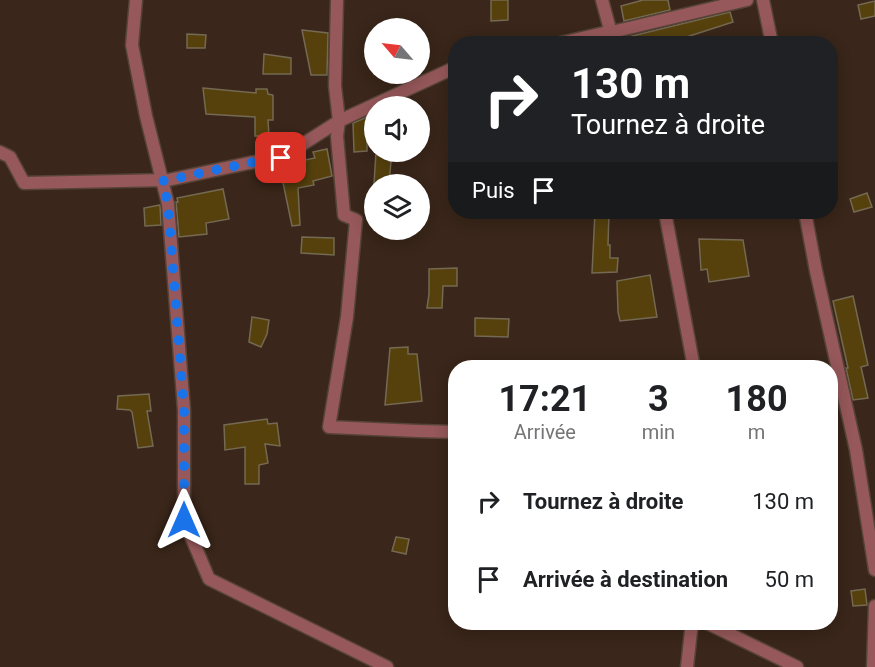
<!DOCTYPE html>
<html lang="fr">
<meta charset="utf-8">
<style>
body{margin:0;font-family:Roboto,sans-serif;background:#f6f6f6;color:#202124;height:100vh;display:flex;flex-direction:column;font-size:22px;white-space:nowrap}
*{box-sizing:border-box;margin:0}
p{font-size:20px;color:#757577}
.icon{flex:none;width:33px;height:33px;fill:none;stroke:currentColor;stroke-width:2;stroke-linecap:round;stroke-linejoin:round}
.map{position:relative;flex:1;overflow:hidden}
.sheet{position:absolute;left:448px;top:360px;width:390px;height:270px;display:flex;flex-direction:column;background:#fff;border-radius:24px;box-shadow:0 3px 15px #0003}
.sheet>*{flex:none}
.top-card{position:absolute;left:448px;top:36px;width:390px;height:183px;border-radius:24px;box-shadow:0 3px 15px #0003;background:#202124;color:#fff;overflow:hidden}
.needle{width:39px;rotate:298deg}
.fabs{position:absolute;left:364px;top:18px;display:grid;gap:12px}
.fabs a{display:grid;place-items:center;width:66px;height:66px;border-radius:50%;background:#fff;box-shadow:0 3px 15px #0003;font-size:30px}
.pin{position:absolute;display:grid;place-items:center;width:51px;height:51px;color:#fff;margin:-26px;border-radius:12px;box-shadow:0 3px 9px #0006}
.me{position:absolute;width:66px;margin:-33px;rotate:0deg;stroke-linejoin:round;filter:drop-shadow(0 0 4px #0008)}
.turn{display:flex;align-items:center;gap:21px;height:126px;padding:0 24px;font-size:27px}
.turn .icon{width:78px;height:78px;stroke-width:2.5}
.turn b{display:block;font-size:42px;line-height:51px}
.then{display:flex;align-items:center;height:57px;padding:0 24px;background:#0003;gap:12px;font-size:22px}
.eta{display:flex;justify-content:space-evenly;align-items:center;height:102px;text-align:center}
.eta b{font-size:36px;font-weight:700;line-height:42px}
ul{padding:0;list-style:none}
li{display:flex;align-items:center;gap:18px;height:78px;padding:0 24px}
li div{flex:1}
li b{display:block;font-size:22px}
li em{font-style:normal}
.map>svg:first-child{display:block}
.building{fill:#56410d;stroke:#746952;stroke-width:1.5}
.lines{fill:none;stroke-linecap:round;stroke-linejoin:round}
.street-casing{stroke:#564337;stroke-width:15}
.street{stroke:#96585a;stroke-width:12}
.route{stroke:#1a73e8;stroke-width:10;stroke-dasharray:0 18}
</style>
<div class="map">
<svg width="875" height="667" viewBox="0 0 875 667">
<rect width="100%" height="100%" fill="#3a261a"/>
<g class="building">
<polygon points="491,0 508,0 508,20 491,21"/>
<polygon points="643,0 668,0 670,10 624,21 621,6"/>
<polygon points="875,1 875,16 861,19 858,5"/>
<polygon points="730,12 733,22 674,41 673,37 644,44 630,44 628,37"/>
<polygon points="302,30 328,33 327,75 311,75"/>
<polygon points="187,34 206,35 205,48 187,48"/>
<polygon points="264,54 291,58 291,74 263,74"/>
<polygon points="203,88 256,93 256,89 267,89 268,94 273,95 273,120 268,120 269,136 255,136 255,117 206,114"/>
<polygon points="367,117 367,151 354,152 353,123"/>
<polygon points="327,149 332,176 313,181 314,185 298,188 300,225 292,226 281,173 291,171 290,163 315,158 313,152"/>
<polygon points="376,152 389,152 389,161 391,161 389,184 374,184"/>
<polygon points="223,189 229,219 206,223 207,234 179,237 176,202 178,202 177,198"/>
<polygon points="867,193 872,207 854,212 850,199"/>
<polygon points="160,205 161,225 145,226 144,208"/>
<polygon points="595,212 609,212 608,245 610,245 610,258 618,258 617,272 592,273"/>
<polygon points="302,237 334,238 334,255 301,253"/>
<polygon points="699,239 743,240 749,276 709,282 707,269 701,270"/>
<polygon points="457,268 457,286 443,286 442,308 427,308 429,294 429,269"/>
<polygon points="650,275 657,317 620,321 618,312 617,281"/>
<polygon points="853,296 868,365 861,367 868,398 853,400 846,368 848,368 833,301"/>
<polygon points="252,317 269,320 267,334 261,347 249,342"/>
<polygon points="475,318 509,319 508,337 475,336"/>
<polygon points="408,347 408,354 417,354 422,401 385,405 390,348"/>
<polygon points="831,376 837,404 831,405"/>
<polygon points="149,394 151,411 147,411 153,446 138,448 132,412 130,410 117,409 118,396"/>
<polygon points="267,419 268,424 277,423 280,446 265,444 268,463 259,465 259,484 245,484 245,447 225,450 224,425"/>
<polygon points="396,537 409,539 406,554 392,551"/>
<polygon points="865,589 867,605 853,606 851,591"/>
</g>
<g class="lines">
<g class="street-casing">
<g id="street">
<polyline points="136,0 132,45 146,116 168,204 184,410 184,520 209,579 387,667"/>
<polyline points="337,0 335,86 339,121 337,136 344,215 356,220 347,317 329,427 418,431 456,432"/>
<polyline points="602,0 614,44"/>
<polyline points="763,0 772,44"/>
<polyline points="556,44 608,32 612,32 747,0"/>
<polyline points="0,152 10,157 24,183 168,180 249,163 281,158 339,121 456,67"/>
<polyline points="665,212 694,368"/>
<polyline points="805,212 816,271 856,450 875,570"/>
<polyline points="705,622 797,667"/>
<polyline points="687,667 692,622"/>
<polyline points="873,667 875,606"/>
</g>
</g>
<use href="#street" class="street"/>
</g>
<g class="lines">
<polyline class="route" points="184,520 184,410 168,204 162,181 168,180 249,163 281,158"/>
</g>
</svg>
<div class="fabs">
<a><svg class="needle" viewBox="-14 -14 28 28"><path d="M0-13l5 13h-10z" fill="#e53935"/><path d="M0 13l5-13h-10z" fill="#757577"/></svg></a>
<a><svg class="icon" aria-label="sound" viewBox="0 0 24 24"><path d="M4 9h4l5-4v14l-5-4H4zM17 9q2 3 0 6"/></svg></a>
<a><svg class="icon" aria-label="layers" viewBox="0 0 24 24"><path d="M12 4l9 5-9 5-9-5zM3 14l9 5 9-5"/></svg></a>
</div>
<div class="pin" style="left:281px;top:158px;background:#d93025"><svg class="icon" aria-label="arrive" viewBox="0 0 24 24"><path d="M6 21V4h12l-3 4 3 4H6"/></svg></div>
<svg class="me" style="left:184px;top:520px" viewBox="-20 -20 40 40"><path d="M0-17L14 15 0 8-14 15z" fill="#1a73e8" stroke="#fff" stroke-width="4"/></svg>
<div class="top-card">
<div class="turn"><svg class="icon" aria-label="right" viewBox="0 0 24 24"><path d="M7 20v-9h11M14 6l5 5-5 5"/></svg><div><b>130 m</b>Tournez à droite</div></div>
<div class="then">Puis<svg class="icon" aria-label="arrive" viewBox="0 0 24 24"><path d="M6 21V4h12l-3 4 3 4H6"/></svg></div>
</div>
<section class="sheet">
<div class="eta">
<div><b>17:21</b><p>Arrivée</p></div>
<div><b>3</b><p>min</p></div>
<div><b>180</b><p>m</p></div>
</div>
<ul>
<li><svg class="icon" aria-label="right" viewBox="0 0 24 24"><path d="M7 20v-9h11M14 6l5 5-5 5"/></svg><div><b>Tournez à droite</b></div><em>130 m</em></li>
<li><svg class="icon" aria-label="arrive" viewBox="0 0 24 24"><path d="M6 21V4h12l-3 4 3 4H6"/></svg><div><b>Arrivée à destination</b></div><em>50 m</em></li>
</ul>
</section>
</div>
